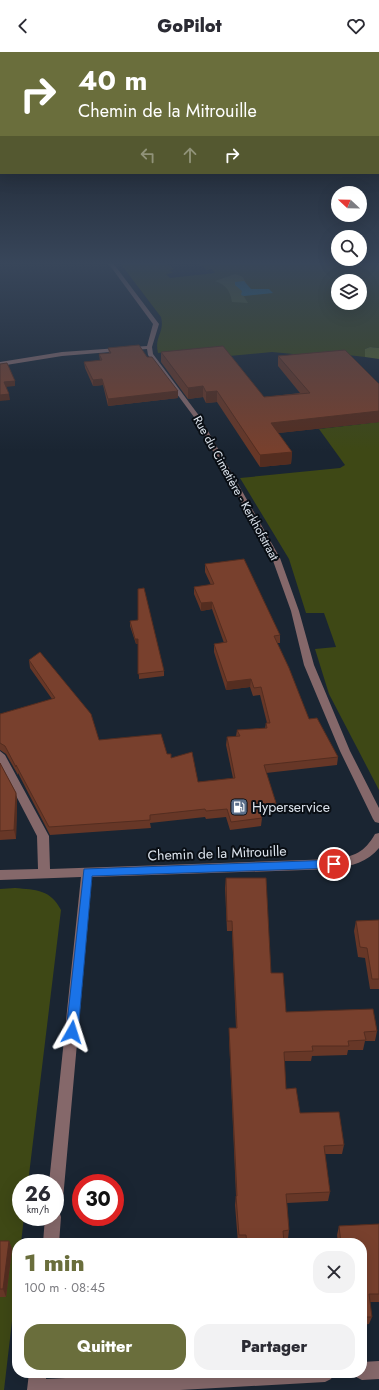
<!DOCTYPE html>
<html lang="fr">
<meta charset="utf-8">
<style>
body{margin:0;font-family:Jost,sans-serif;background:#f2f2f3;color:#2b2b33;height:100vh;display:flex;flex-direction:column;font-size:15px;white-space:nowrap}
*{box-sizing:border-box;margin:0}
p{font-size:13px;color:#7c7c81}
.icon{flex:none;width:22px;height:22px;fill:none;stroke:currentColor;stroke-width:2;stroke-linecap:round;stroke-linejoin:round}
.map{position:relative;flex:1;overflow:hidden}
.drawer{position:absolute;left:12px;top:1186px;width:355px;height:140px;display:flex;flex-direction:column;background:#fff;border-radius:16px;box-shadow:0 4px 16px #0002}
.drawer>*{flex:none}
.banner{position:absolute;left:0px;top:0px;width:379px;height:122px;box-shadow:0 4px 16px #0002;background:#6a6e3c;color:#fff;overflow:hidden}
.needle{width:26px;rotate:292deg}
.controls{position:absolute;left:331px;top:134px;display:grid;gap:8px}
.controls a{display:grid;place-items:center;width:36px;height:36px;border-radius:50%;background:#fff;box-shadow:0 4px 16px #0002;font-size:20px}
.speed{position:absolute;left:12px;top:1122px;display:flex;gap:8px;font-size:20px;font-weight:700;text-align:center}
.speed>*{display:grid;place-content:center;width:52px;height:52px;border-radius:50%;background:#fff;box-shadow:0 4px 16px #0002;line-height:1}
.speed small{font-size:10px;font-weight:400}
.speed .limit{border:6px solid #d22;background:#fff;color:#111}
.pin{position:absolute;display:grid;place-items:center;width:34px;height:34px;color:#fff;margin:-17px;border:2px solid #fff;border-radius:50%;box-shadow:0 1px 4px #0007}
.me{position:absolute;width:44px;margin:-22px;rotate:6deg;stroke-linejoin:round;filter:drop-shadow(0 0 3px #0008)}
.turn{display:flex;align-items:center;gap:14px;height:84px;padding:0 12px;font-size:18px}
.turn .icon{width:52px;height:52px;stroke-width:2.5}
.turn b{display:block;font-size:28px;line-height:34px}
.lanes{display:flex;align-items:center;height:38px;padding:0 12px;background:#0003;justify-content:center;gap:20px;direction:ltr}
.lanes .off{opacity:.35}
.round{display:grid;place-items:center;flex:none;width:42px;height:42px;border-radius:16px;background:#f2f2f3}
.overview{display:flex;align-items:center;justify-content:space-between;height:68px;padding:0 12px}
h1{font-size:24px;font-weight:800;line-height:30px;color:#6a6e3c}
.primary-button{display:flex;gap:8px;margin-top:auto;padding:8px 12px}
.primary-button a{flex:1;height:46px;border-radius:16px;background:#6a6e3c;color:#fff;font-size:16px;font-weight:800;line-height:46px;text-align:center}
.primary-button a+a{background:#f2f2f3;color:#2b2b33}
header{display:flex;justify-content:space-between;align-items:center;height:52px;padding:0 12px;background:#fff;font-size:18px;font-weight:800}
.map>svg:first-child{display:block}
.green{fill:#3e4815;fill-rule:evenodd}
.forest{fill:#58642b}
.water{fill:#236f8a}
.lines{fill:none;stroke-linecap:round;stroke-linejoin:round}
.minor{fill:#85686a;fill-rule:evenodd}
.wall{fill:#673727}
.shaded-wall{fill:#542d20}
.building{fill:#78402d;stroke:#542d20}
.route{fill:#1a73e8;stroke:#114b97}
.labels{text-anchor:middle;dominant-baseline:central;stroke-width:4;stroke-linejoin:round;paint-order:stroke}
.far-street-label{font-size:12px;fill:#dde4ed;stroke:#090e14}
.poi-label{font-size:14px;fill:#dde4ed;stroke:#090e14;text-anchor:start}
.street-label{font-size:14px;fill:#dde4ed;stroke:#090e14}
</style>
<header><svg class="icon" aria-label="back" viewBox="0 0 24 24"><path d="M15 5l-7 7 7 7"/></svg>GoPilot<svg class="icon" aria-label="heart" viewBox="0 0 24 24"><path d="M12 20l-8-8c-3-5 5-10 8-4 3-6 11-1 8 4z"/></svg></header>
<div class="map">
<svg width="379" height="1338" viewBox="0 0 379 1338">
<rect width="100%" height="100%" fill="#1a2532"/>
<g class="green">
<path d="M120,211H166L174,217L170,218L173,221L166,222L170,226L215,221L211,217L207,218L199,211H379V296L370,295L365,297V305L330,301L325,305L272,300L176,309L223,301L217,295L158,301C154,284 165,281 161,265ZM338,229H360V251H338Z"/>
<polygon points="379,370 379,738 329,642 315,597 336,595 324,561 306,561 289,507 240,426 340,416 345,413 319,377"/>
<path d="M15,836C36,838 50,837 61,858L28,1131H21V1165H24L21,1191H17V1226L4,1338H0V837Z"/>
</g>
<g class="forest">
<path d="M235,222L243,225L248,236L243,243L248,251L232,250C230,238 226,233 215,229Z"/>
<polygon points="370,295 379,296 379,307 365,305 365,297"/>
</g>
<polygon class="water" points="244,229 251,237 269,237 273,241 244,244 241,243 242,239 235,233 235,230"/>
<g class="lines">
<g class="minor">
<polygon points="108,211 113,211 159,272 152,295 153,302 200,365 280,506 299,559 314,613 350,699 379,756 379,771 375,770 373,767 340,699 304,613 291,559 272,506 194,365 148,303 147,297 62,304 0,314 0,310 62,300 147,294 153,272"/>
<path d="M0,699L5,703L49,784L50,817L334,807C355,804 364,801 375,782L379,781V796C368,810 351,814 334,817L92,825L63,1147L61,1153L55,1155V1131H49L81,825L0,828V818L38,817L37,784L0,713Z"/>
<polygon points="55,1158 59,1159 61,1165 59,1191 43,1191 45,1165 55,1165"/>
<polygon points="379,1309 379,1327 362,1328 356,1325 354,1321 362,1321 362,1310"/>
<polygon points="29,1321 47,1321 46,1327 163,1321 334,1321 331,1327 325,1330 180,1338 27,1338"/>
</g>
</g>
<g class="wall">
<polygon points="108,296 147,305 178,346 108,354 103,333 93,334 85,316 84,310 100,309 99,302 109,301"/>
<polygon points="161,300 264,345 300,341 278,314 278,304 379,332 379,370 278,381 292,400 291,412 260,415 217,350 206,351 203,345 188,347 161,310"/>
<polygon points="205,512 280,583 280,591 277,591 309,667 338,705 337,713 266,721 276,751 275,759 260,761 262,766 261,774 230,778 226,765 206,767 205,765 150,771 151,776 50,783 18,721 18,723 6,702 0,698 0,662 52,647 30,616 29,608 99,688 167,702 198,730 233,726 226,693 227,685 236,684 237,678 265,676 266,671 267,671 260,643 253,644 250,635 226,638 214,600 214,592 224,591 212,557 201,559 194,542 194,535 211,533 205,520"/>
<polygon points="130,569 164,619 164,624 139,627 138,592 136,592 130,574"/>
<polygon points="0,711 16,741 17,749 16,787 0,788"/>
<polygon points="226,826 271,921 286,960 377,979 375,989 365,989 363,998 348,998 347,1003 312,1004 311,1009 284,1009 286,1037 300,1061 344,1093 342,1102 325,1102 330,1140 328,1149 287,1151 289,1178 288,1187 284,1187 284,1191 238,1191 235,1153 236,1144 229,985 229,976 236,976 232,879 227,879 225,836"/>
<polygon points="379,868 379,937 370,937 365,906 358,905 354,879 356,869"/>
<polygon points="379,1172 379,1250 370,1250 372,1265 369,1272 362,1273 362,1191 338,1191 337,1183 339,1174"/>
<polygon points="0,1189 9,1189 12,1197 6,1245 0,1245"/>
</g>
<g class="shaded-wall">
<polygon points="102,327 103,333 93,334 93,328"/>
<polygon points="15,329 15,334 5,335 4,330"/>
<polygon points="203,334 203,345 188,347 188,336"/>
<polygon points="178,339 178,346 108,354 108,347"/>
<polygon points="217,339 217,350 206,351 206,340"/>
<polygon points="9,342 10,348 0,349 0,343"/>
<polygon points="379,359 379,370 270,382 271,371"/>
<polygon points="292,400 291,412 260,415 260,403"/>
<polygon points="212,550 212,557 201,559 201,551"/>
<polygon points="135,587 138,587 138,592 136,592"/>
<polygon points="251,627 250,635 226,638 227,630"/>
<polygon points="16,741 17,749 16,787 14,778"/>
<polygon points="9,1189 12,1197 6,1245 3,1237"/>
</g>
<g class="building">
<polygon points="139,293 147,305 152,305 178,339 108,347 102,327 93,328 84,310 102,308 99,302 111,301 108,296"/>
<polygon points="223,294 264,345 310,341 278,304 345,298 379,332 379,359 271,371 292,400 260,403 217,339 206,340 203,334 188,336 161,300"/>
<polygon points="7,311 15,329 4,330 9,342 0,343 0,312"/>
<polygon points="244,507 280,583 274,584 289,616 309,667 317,666 338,705 264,713 276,751 257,753 262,766 231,770 227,757 206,759 205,757 150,763 150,768 49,775 16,713 16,715 5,694 0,691 0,662 55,646 29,608 40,600 91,662 99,688 161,682 167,702 171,702 171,706 192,700 198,730 235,726 227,685 240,684 237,678 267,676 266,671 270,671 261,635 254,636 251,627 227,630 214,592 227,590 212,550 201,551 194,535 214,532 205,512"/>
<polygon points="144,536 164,619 138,622 138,587 135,587 130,569 138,568 138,537"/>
<polygon points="0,711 16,741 14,778 0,779"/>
<polygon points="226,826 266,826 271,921 283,921 286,960 373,957 377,979 364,980 366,988 348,989 349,994 312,994 313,999 284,1000 286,1037 296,1036 300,1061 339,1060 344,1093 324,1094 330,1140 286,1142 289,1178 283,1179 284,1191 247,1191 246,1183 239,1183 236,1144 237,1144 229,976 237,976 232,869 227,869"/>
<polygon points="379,868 379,927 372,927 367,896 360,895 356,869"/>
<polygon points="379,1172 379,1242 369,1242 372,1265 362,1265 362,1191 341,1191 339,1174"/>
<polygon points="0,1189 9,1189 3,1237 0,1237"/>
</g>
<linearGradient id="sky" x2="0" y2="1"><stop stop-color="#0e141c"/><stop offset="0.53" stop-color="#38465a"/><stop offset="1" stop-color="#38465a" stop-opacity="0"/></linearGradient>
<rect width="379" height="399" fill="url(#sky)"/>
<polygon class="route" points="334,808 340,812 334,816 92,824 78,980 76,984 72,986 67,984 66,980 84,817"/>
<defs>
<g id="fuel-square" transform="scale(0.9)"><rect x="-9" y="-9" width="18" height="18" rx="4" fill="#5c6f8a" stroke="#090e14"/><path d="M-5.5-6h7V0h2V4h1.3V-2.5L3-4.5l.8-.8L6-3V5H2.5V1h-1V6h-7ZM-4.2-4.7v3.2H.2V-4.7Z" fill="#fff"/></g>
</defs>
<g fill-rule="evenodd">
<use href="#fuel-square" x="239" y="755"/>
</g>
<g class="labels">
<g class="far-street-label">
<text transform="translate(236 436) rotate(61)">Rue du Cimetière - Kerkhofstraat</text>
</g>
<g class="poi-label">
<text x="252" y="755">Hyperservice</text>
</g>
<g class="street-label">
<text transform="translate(217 801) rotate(-2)">Chemin de la Mitrouille</text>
</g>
</g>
</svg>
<div class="controls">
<a><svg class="needle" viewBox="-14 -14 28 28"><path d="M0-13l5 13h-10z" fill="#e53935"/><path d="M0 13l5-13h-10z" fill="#7c7c81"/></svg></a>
<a><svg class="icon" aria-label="search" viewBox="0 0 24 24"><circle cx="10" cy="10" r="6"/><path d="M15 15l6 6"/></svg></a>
<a><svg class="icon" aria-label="layers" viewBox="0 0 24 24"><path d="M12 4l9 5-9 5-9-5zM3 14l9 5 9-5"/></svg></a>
</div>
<div class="speed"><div>26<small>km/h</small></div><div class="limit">30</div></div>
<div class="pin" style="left:334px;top:812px;background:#d93025"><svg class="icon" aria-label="arrive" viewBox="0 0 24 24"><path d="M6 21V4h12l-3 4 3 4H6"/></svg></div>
<svg class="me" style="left:72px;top:980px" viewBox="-20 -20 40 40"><path d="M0-17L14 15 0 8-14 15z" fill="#1a73e8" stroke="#fff" stroke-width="4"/></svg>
<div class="banner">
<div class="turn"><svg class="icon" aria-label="right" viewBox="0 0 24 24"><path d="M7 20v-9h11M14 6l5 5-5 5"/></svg><div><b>40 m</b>Chemin de la Mitrouille</div></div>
<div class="lanes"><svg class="icon off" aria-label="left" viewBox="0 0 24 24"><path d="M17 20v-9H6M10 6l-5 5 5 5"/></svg><svg class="icon off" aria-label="ahead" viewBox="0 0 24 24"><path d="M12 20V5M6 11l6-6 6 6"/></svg><svg class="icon" aria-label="right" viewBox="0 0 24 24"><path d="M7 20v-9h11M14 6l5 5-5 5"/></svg></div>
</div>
<section class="drawer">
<div class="overview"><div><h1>1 min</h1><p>100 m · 08:45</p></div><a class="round"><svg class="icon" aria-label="close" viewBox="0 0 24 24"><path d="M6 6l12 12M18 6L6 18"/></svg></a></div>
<div class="primary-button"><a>Quitter</a><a>Partager</a></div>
</section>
</div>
